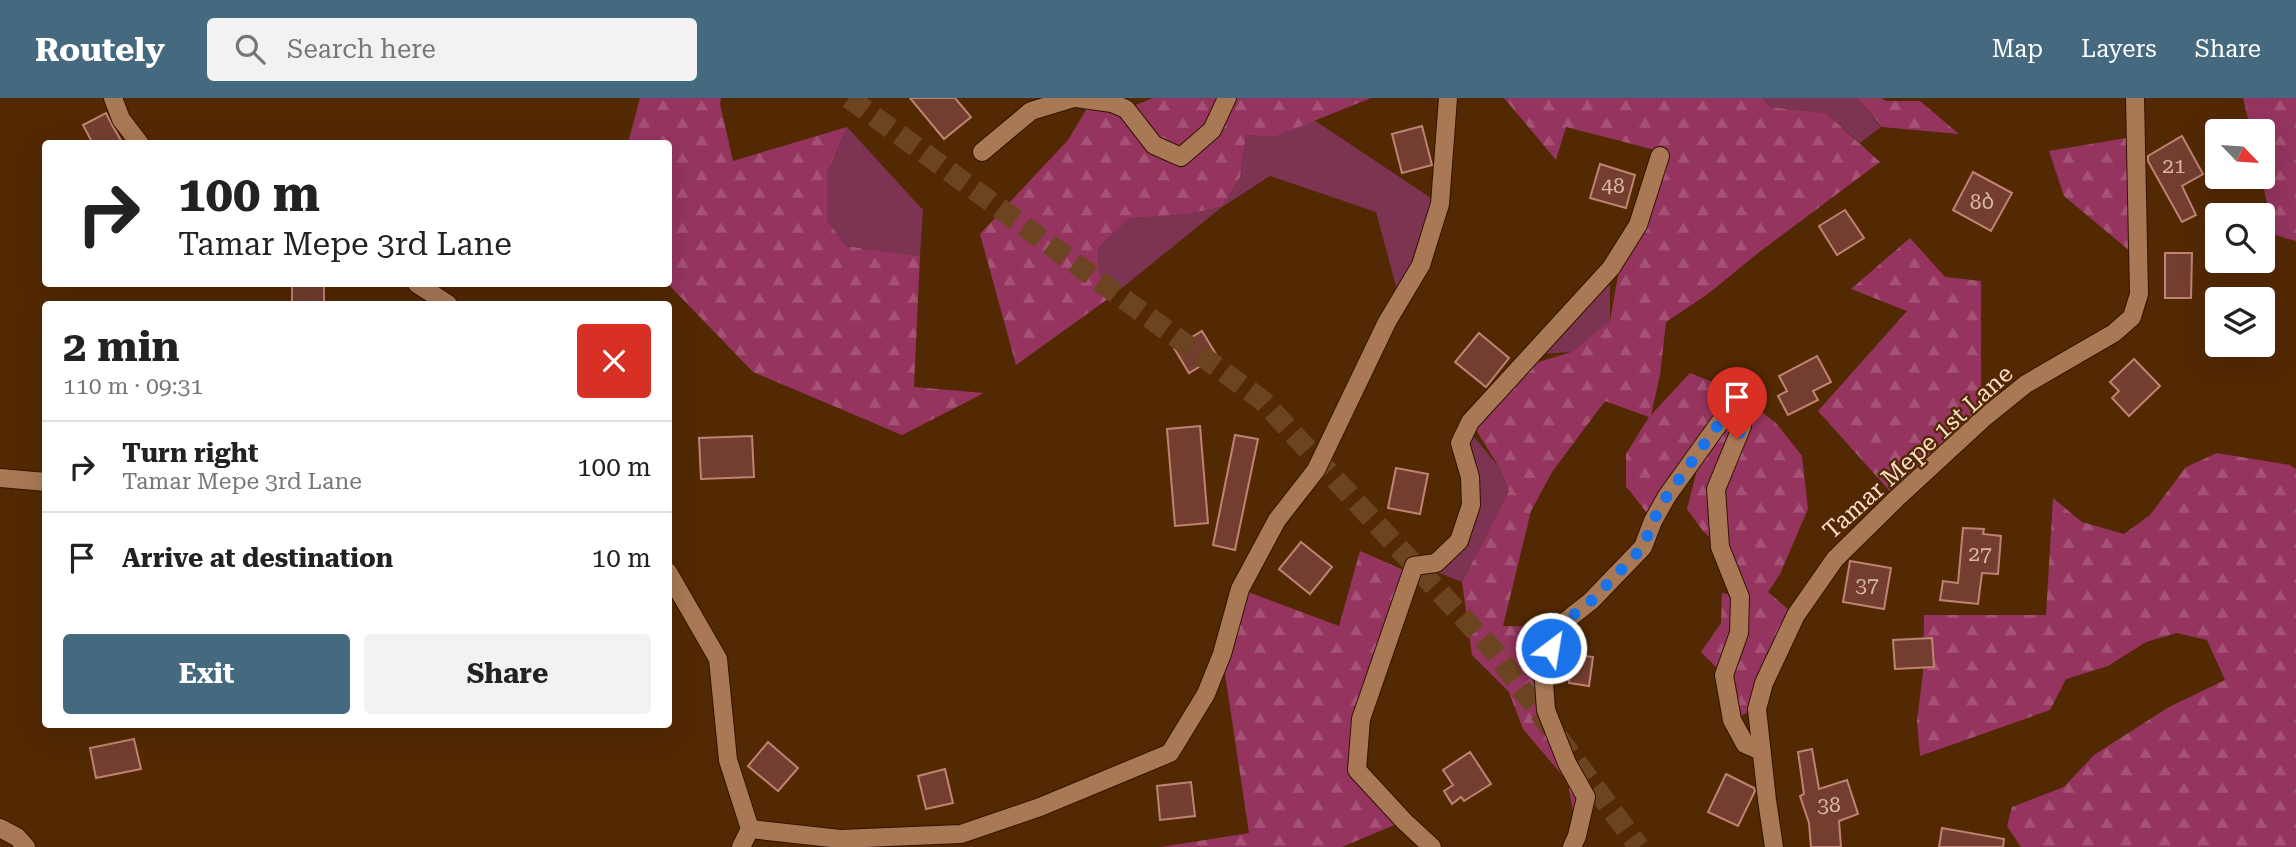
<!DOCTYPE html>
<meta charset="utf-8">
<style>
body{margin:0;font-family:"Roboto Serif","Noto Sans Georgian",serif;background:#f2f2f2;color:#222;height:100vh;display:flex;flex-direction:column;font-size:26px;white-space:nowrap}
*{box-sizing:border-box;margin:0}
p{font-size:23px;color:#767676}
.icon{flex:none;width:38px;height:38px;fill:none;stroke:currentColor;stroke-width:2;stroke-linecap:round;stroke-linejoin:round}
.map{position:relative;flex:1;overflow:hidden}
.side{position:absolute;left:42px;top:203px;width:630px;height:427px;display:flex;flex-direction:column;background:#fff;border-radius:7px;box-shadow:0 7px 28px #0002}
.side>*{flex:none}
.top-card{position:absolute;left:42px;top:42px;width:630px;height:147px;border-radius:7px;box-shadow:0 7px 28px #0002;background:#fff;color:#222;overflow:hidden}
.needle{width:46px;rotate:115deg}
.fabs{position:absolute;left:2205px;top:21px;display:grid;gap:14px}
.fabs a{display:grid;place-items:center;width:70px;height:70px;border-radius:7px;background:#fff;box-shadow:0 7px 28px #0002;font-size:35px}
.pin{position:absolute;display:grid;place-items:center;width:60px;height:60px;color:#fff;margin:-72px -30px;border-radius:50% 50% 50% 0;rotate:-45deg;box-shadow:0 0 7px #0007}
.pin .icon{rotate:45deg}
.me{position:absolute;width:77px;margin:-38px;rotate:31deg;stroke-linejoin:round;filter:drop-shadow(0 0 5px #0008)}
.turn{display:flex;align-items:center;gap:24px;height:147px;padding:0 21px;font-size:32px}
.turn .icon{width:91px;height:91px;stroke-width:2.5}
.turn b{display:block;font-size:49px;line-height:60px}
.round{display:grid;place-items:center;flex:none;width:74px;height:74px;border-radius:7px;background:#f2f2f2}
.overview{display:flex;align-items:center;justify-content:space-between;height:119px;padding:0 21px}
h1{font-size:42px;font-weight:700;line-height:52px}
.primary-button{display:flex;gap:14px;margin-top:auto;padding:14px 21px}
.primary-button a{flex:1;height:80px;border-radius:7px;background:#456a80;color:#fff;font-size:28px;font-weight:700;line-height:80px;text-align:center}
.primary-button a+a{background:#f2f2f2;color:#222}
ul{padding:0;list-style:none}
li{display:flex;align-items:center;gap:21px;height:91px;padding:0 21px;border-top:2px solid #e0e0e0}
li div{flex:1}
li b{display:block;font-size:26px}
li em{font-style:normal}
header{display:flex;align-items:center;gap:42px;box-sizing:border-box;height:98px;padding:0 35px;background:#456a80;color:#fff}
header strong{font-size:33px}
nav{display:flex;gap:38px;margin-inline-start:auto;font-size:24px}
.search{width:490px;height:63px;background:#f2f2f2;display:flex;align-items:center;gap:18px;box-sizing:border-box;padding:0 24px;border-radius:7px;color:#767676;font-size:26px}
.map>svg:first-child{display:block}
.grass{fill:#7d3352}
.forest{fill:url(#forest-firs)}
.building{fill:#733e2f;stroke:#bf8373;stroke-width:2}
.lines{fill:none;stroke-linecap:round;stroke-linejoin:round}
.highway-tunnel{stroke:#6c4421;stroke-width:21;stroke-dasharray:21 10;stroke-linecap:butt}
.minor-casing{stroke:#321300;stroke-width:20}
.minor{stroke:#a97956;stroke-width:18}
.route{stroke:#1a73e8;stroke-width:12;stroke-dasharray:0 21.6}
.labels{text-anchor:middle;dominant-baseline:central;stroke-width:5;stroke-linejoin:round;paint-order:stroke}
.number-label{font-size:21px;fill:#d8b7a5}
.street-label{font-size:24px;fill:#fadfcc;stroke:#532903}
</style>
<header>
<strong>Routely</strong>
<div class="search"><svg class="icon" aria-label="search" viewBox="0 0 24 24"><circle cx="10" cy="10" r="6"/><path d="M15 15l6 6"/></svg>Search here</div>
<nav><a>Map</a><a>Layers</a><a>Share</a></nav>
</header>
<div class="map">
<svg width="2296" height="749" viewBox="0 0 2296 749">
<defs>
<pattern id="forest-firs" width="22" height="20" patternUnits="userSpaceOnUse" patternTransform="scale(1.75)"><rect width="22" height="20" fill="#95355f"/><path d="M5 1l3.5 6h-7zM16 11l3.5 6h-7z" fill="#a55275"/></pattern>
</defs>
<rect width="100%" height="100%" fill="#532903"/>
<g class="grass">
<polygon points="1763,0 1857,0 1881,29 1860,45 1826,15 1768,9"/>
<polygon points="1314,22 1440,106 1400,203 1376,114 1270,78 1222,109 1112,198 1099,176 1098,150 1130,120 1181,117 1222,109 1240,79 1246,37 1274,39"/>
<polygon points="847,29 923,112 920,158 846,148 827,122 827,75"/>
<polygon points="1610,179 1610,223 1571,254 1541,256"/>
<polygon points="1470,334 1499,369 1509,393 1462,484 1429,471 1474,407 1463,346"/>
</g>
<g class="forest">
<polygon points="640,0 721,0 720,6 733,63 847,29 827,75 827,122 846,148 920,158 914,289 984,295 902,337 753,274 668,186 668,46 628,45"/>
<polygon points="1153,0 1371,0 1274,39 1246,37 1240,79 1222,109 1181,117 1130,120 1098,150 1099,176 1112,198 1016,267 980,136 1068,42 1092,2 1126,11"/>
<polygon points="1504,0 1763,0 1769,9 1826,15 1880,64 1758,155 1709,195 1666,224 1660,277 1651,317 1690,275 1734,293 1776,325 1802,358 1808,411 1780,476 1768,494 1795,517 1756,610 1732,622 1724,577 1701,554 1721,525 1722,495 1739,499 1720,449 1703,433 1687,411 1703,349 1653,423 1626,388 1626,356 1649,319 1605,303 1552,374 1531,413 1503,528 1558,529 1546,612 1586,699 1577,738 1568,684 1523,631 1509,594 1472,557 1462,484 1509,393 1499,369 1473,327 1529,267 1571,254 1610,223 1619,172 1663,54 1566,29 1556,62"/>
<polygon points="1857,0 1882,0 1886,3 1920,3 1959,36 1882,29"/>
<polygon points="2243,0 2296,0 2296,143 2275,137 2261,79 2263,79 2263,33 2251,33"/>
<polygon points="2126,40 2133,136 2131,154 2064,98 2049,53"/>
<polygon points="1910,140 1945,179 1981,183 1981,317 1896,400 1818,313 1907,213 1851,191"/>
<polygon points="2217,355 2290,367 2296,371 2296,749 2021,749 2007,728 2012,709 2064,689 2094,657 2169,609 2225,582 2207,542 2177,535 2146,544 2108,568 2066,581 2050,612 1920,658 1917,623 1923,574 1924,517 2046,517 2053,400 2082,424 2124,436 2150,417 2186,369"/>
<polygon points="1360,453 1406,473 1357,672 1404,723 1342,749 1161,749 1249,735 1222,556 1240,491 1339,528"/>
</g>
<g class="building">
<polygon points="910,0 955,0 971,19 944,41"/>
<polygon points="106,15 111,25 123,46 93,46 83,27"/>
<polygon points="1422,28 1432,67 1402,75 1392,36"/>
<polygon points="2182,38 2203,76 2182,88 2196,117 2182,124 2148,63 2148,58"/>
<polygon points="1600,66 1635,77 1626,110 1590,100"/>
<polygon points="1973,74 2012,95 1991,133 1953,112"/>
<polygon points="1845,112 1864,140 1837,157 1819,128"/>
<polygon points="2165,155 2192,155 2191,200 2165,200"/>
<rect x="292" y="186" width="32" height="20"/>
<polygon points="1202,233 1217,258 1189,275 1174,250"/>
<polygon points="1479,235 1509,260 1486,289 1455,264"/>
<polygon points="1817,258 1831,284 1813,293 1818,302 1788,317 1778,298 1787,293 1779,278"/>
<polygon points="2134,261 2160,288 2129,318 2112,300 2119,293 2110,284"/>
<polygon points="1200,328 1208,425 1175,428 1167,331"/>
<polygon points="1235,337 1258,341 1235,452 1213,447"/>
<polygon points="752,338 754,379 701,381 699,340"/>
<polygon points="1396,370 1428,376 1420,416 1388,410"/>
<polygon points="1963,430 1984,431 1983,436 2001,438 1998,476 1982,475 1978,506 1940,502 1943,483 1958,485"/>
<polygon points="1301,444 1332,469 1310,496 1279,471"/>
<polygon points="1850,463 1891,470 1884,511 1843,504"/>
<polygon points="1932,540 1934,569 1895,571 1893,542"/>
<polygon points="1572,556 1593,559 1589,588 1569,585"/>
<polygon points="134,641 141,671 96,680 90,650"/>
<polygon points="768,644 798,670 778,693 748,668"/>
<polygon points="1812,651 1819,691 1847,682 1858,716 1839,723 1841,749 1811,749 1809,725 1800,698 1804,696 1798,654"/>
<polygon points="1470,654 1491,686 1464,703 1461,699 1452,706 1444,693 1453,687 1443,672"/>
<polygon points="945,671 953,705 926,711 918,678"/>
<polygon points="1726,676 1754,690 1755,693 1738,728 1708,714"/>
<polygon points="1191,684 1195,718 1160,722 1157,688"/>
<polygon points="1942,730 2004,741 2003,749 1939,749"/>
</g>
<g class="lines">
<polyline class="highway-tunnel" points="849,0 1262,302 1494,553 1639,749"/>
<g class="minor-casing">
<g id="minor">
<polyline points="113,0 121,21 140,46"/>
<polyline points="1076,0 1112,5 1126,11 1154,47 1181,59 1212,32 1227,0"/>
<polyline points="982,54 1031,13 1074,0"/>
<polyline points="417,186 448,206"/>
<polyline points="0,380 46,384"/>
<polyline points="668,474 718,561 728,662 750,731 741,749"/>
<polyline points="0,730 17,739 26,749"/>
<polyline points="750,731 840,741 961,736 1040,709 1170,655 1206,596 1222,556 1240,491 1277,422 1316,372 1387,224 1421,167 1440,106 1448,0"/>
<polyline points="1432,749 1404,723 1357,672 1361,621 1414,468 1436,465 1459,443 1471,407 1470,379 1460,345 1470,324 1611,170 1638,127 1660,58"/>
<polyline points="1572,749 1577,738 1586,699 1567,665 1546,612 1543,571 1558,529 1591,503 1643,449 1653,423 1667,398 1723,320 1736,318 1742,328 1716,391 1720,449 1740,499 1739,535 1724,577 1732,622 1745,646 1761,653"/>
<polyline points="1774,749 1767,702 1757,611 1764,585 1796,517 1835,461 1896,401 1985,319 2026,286 2114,235 2132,219 2139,196 2135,0"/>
</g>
</g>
<use href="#minor" class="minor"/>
</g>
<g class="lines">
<polyline class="route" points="1551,550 1558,529 1591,503 1643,449 1653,423 1667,398 1723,320 1736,318 1742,328 1737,341"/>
</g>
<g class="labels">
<g class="number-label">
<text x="2174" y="68">21</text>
<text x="1613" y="88">48</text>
<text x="1982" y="104">8ბ</text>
<text x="1980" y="456">27</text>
<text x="1867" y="487">37</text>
<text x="1829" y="707">38</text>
</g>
<g class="street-label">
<text transform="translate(1918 354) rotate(-42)">Tamar Mepe 1st Lane</text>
</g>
</g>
</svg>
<div class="fabs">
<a><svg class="needle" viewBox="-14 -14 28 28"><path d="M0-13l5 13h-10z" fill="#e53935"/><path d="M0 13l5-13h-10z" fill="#767676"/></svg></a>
<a><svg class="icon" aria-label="search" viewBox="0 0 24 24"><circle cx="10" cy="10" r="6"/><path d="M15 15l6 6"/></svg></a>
<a><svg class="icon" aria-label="layers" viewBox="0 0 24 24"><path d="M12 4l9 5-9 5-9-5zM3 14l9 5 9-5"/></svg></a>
</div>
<div class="pin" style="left:1737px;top:341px;background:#d93025"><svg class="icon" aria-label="arrive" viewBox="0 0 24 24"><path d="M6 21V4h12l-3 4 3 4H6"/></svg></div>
<svg class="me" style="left:1551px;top:550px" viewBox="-20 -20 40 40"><circle r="17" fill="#1a73e8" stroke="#fff" stroke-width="3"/><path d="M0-11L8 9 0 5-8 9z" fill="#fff"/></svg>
<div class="top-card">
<div class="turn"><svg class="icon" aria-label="right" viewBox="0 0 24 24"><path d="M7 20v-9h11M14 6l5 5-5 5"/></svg><div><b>100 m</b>Tamar Mepe 3rd Lane</div></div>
</div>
<section class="side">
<div class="overview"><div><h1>2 min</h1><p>110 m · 09:31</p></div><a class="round" style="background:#d93025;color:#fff"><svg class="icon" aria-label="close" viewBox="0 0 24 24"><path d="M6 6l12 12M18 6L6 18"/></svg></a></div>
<ul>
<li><svg class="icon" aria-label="right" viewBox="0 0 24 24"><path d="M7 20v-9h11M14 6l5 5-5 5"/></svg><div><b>Turn right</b><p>Tamar Mepe 3rd Lane</p></div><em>100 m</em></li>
<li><svg class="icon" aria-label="arrive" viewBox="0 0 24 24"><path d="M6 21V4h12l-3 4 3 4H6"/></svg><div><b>Arrive at destination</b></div><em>10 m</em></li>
</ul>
<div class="primary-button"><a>Exit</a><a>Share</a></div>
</section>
</div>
